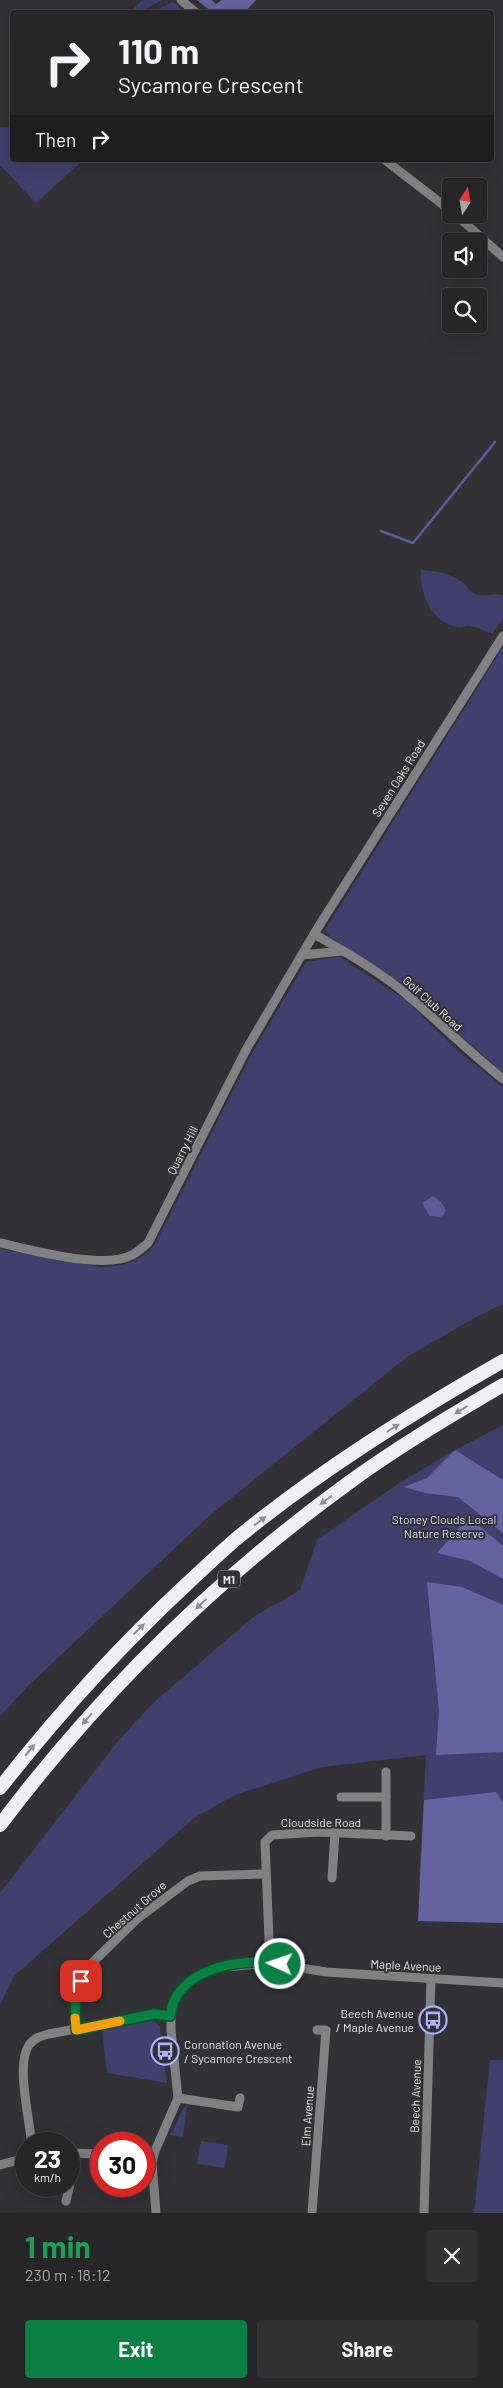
<!DOCTYPE html>
<meta charset="utf-8">
<style>
body{margin:0;font-family:Barlow,sans-serif;background:#323234;color:#f1f3f6;height:100vh;display:flex;flex-direction:column;font-size:19px;white-space:nowrap}
*{box-sizing:border-box;margin:0}
p{font-size:16px;color:#a4a5a8}
.icon{flex:none;width:28px;height:28px;fill:none;stroke:currentColor;stroke-width:2;stroke-linecap:round;stroke-linejoin:round}
.map{position:relative;height:2213px;overflow:hidden}
.details{display:flex;flex-direction:column;background:#262628;flex:1}
.details>*{flex:none}
.top-card{position:absolute;left:10px;top:10px;width:484px;height:152px;border-radius:5px;box-shadow:0 5px 20px #0002,0 0 0 1px #424345;background:#262628;color:#f1f3f6;overflow:hidden}
.needle{width:32px;rotate:11deg}
.fabs{position:absolute;left:442px;top:178px;display:grid;gap:10px}
.fabs a{display:grid;place-items:center;width:45px;height:45px;border-radius:5px;background:#262628;box-shadow:0 5px 20px #0002,0 0 0 1px #424345;font-size:25px}
.speed{position:absolute;left:15px;top:2132px;display:flex;gap:10px;font-size:25px;font-weight:700;text-align:center}
.speed>*{display:grid;place-content:center;width:65px;height:65px;border-radius:50%;background:#262628;box-shadow:0 5px 20px #0002,0 0 0 1px #424345;line-height:1}
.speed small{font-size:12px;font-weight:400}
.speed .limit{border:8px solid #d22;background:#fff;color:#111}
.pin{position:absolute;display:grid;place-items:center;width:42px;height:42px;color:#fff;margin:-21px;border-radius:10px;box-shadow:0 2px 8px #0006}
.me{position:absolute;width:55px;margin:-28px;rotate:273deg;stroke-linejoin:round;filter:drop-shadow(0 0 4px #0008)}
.turn{display:flex;align-items:center;gap:18px;height:105px;padding:0 25px;font-size:22px}
.turn .icon{width:65px;height:65px;stroke-width:2.5}
.turn b{display:block;font-size:35px;line-height:42px}
.then{display:flex;align-items:center;height:48px;padding:0 25px;background:#0003;gap:10px;font-size:19px}
.round{display:grid;place-items:center;flex:none;width:52px;height:52px;border-radius:5px;background:#323234}
.overview{display:flex;align-items:center;justify-content:space-between;height:85px;padding:0 25px}
h1{font-size:30px;font-weight:700;line-height:38px;color:#1e9e55}
.primary-button{display:flex;gap:10px;margin-top:auto;padding:10px 25px}
.primary-button a{flex:1;height:58px;border-radius:5px;background:#0b8043;color:#fff;font-size:20px;font-weight:700;line-height:58px;text-align:center}
.primary-button a+a{background:#323234;color:#f1f3f6}
.map>svg:first-child{display:block}
.green{fill:#413f6d}
.forest{fill:#65639f}
.water{fill:#5e5c97}
.lines{fill:none;stroke-linecap:round;stroke-linejoin:round}
.stream{stroke:#5e5c97;stroke-width:2.5}
.minor{stroke:#808183;stroke-width:9}
.highway{stroke:#eeeef3;stroke-width:14}
.oneway{fill:#909094}
.route-casing{stroke:#07532c;stroke-width:12}
.route{stroke:#0b8043;stroke-width:9}
.slow{stroke:#f59e0b;stroke-width:9}
.labels{text-anchor:middle;dominant-baseline:central;stroke-width:4;stroke-linejoin:round;paint-order:stroke}
.shield{fill:#323236;stroke:#aeaeb0;stroke-width:1}
.shield-label{font-size:11px;font-weight:bold;fill:#e3e3e5}
.street-label{font-size:12px;fill:#e3e3e5;stroke:#323236}
.park-label{font-size:12px;fill:#d9dafe;stroke:#323236}
.poi-label{font-size:12px;fill:#e3e3e5;stroke:#323236;text-anchor:end}
</style>
<div class="map">
<svg width="503" height="2213" viewBox="0 0 503 2213">
<rect width="100%" height="100%" fill="#323236"/>
<g class="green">
<polygon points="142,0 162,0 139,12 130,12"/>
<polygon points="173,2 185,12 152,12"/>
<polygon points="0,127 12,127 12,160 83,160 36,203 0,165"/>
<path d="M421,570C436,571 450,573 462,582C466,585 468,590 473,593C484,599 492,592 503,595V618L492,634C485,631 477,627 470,626C466,625 462,628 458,627C432,624 419,592 421,570Z"/>
<polygon points="503,647 503,1073 401,983 330,937 325,930"/>
<path d="M340,957L406,1000L459,1052L503,1087V1304L474,1318L407,1357L209,1516L29,1685L0,1716V1249L100,1267C122,1266 141,1263 155,1244L252,1053L306,962Z"/>
<polygon points="503,1425 503,1882 419,1881 426,1755 322,1767 235,1795 194,1818 14,1976 0,2005 0,1893 119,1740 152,1704 252,1618 300,1590 317,1540 398,1484 455,1450"/>
<polygon points="153,2020 160,2027 167,2083 107,2073 102,2030"/>
<polygon points="490,2060 503,2060 503,2213 474,2213"/>
<polygon points="187,2105 183,2137 170,2135 184,2107"/>
<polygon points="201,2141 228,2145 225,2168 197,2164"/>
</g>
<g class="forest">
<polygon points="197,0 212,0 216,4 222,0 256,0 245,12 212,12"/>
<polygon points="455,1450 503,1480 503,1533 458,1497 425,1493 404,1487 427,1478"/>
<polygon points="469,1517 503,1546 503,1579 470,1561 437,1553"/>
<polygon points="427,1582 462,1587 503,1605 503,1752 436,1755 439,1711"/>
<polygon points="496,1792 503,1803 503,1923 418,1921 424,1800"/>
</g>
<polygon class="water" points="433,1196 441,1202 446,1210 444,1215 440,1217 430,1216 422,1203"/>
<g class="lines">
<polyline class="stream" points="381,531 413,543 495,442"/>
<g class="minor">
<polyline points="181,0 195,12"/>
<polyline points="385,160 451,211"/>
<polyline points="455,214 503,257"/>
<path d="M314,934C345,952 377,970 405,993C438,1021 469,1052 503,1079"/>
<polyline points="302,955 343,951"/>
<path d="M0,1243C32,1250 103,1270 132,1255C138,1252 143,1247 148,1243L247,1048L317,929L503,636"/>
<polyline points="386,1772 386,1836"/>
<polyline points="341,1797 386,1797"/>
<polyline points="332,1878 335,1833"/>
<polyline points="270,1963 265,1842 272,1835 318,1832 411,1836"/>
<polyline points="76,2030 75,1995 81,1981 93,1962 137,1919 188,1881 200,1876 265,1874"/>
<polyline points="178,2098 238,2107 240,2098"/>
<path d="M34,2144L31,2139C29,2116 16,2064 29,2045C34,2038 41,2036 49,2034L154,2014L170,2015"/>
<polyline points="69,2153 101,2154"/>
<polyline points="0,2165 26,2158"/>
<polyline points="66,2201 73,2171 73,2153"/>
<polyline points="156,2213 152,2162 155,2151 178,2098 171,2030 171,2010 179,1992 196,1976 224,1967 270,1963 326,1972 503,1983"/>
<polyline points="312,2213 326,2030 317,2030"/>
<polyline points="424,2213 431,1979"/>
</g>
<g class="highway">
<path d="M0,1788C58,1714 120,1646 189,1582C204,1568 220,1553 236,1539C319,1471 410,1414 503,1361"/>
<path d="M0,1825C98,1695 215,1580 347,1484C396,1448 450,1416 503,1385"/>
</g>
</g>
<defs><path id="oneway-solid" d="M-6-.8H1V-3.2L6.5 0L1 3.2V.8H-6Z" transform="scale(1.25)"/></defs>
<g class="oneway">
<use href="#oneway-solid" transform="translate(461 1410) rotate(149)"/>
<use href="#oneway-solid" transform="translate(393 1428) rotate(-32)"/>
<use href="#oneway-solid" transform="translate(326 1500) rotate(144)"/>
<use href="#oneway-solid" transform="translate(260 1521) rotate(-38)"/>
<use href="#oneway-solid" transform="translate(201 1604) rotate(138)"/>
<use href="#oneway-solid" transform="translate(139 1629) rotate(-44)"/>
<use href="#oneway-solid" transform="translate(87 1719) rotate(131)"/>
<use href="#oneway-solid" transform="translate(30 1750) rotate(-50)"/>
</g>
<g class="lines">
<g class="route-casing">
<path id="route" d="M81,1981L75,1995L76,2030L154,2014L170,2016C176,1968 241,1957 280,1964"/>
</g>
<use href="#route" class="route"/>
<polyline class="slow" points="75,2018 76,2030 120,2021"/>
</g>
<defs>
<g id="bus-ring" transform="scale(1.4375)"><circle r="9.5" fill="#323236" stroke="#afaefa" stroke-width="1.5"/><path d="M-5-6H5V4H4V6H2V4H-2V6H-4V4H-5ZM-3.5-4V0h7V-4ZM-3.5 1.2v1.5H-2V1.2ZM2 1.2v1.5H3.5V1.2Z" fill="#afaefa"/></g>
</defs>
<g fill-rule="evenodd">
<use href="#bus-ring" x="433" y="2020"/>
<use href="#bus-ring" x="165" y="2051"/>
</g>
<g class="labels">
<rect class="shield" x="218" y="1570.5" width="22" height="17" rx="4"/>
<g class="shield-label">
<text x="229" y="1579">M1</text>
</g>
<g class="street-label">
<text transform="translate(398 778) rotate(-58)">Seven Oaks Road</text>
<text transform="translate(433 1003) rotate(42)">Golf Club Road</text>
<text transform="translate(182 1150) rotate(-63)">Quarry Hill</text>
<text x="321" y="1822">Cloudside Road</text>
<text transform="translate(134 1909) rotate(-41)">Chestnut Grove</text>
<text transform="translate(406 1965) rotate(3)">Maple Avenue</text>
<text transform="translate(415 2096) rotate(-88)">Beech Avenue</text>
<text transform="translate(307 2116) rotate(-86)">Elm Avenue</text>
</g>
<g class="park-label">
<text x="444" y="1519">Stoney Clouds Local<tspan x="444" dy="14">Nature Reserve</tspan></text>
</g>
<g class="poi-label">
<text x="414" y="2013">Beech Avenue<tspan x="414" dy="14">/ Maple Avenue</tspan></text>
<text x="184" y="2044" text-anchor="start">Coronation Avenue<tspan x="184" dy="14">/ Sycamore Crescent</tspan></text>
</g>
</g>
</svg>
<div class="fabs">
<a><svg class="needle" viewBox="-14 -14 28 28"><path d="M0-13l5 13h-10z" fill="#e53935"/><path d="M0 13l5-13h-10z" fill="#a4a5a8"/></svg></a>
<a><svg class="icon" aria-label="sound" viewBox="0 0 24 24"><path d="M4 9h4l5-4v14l-5-4H4zM17 9q2 3 0 6"/></svg></a>
<a><svg class="icon" aria-label="search" viewBox="0 0 24 24"><circle cx="10" cy="10" r="6"/><path d="M15 15l6 6"/></svg></a>
</div>
<div class="speed"><div>23<small>km/h</small></div><div class="limit">30</div></div>
<div class="pin" style="left:81px;top:1981px;background:#d93025"><svg class="icon" aria-label="arrive" viewBox="0 0 24 24"><path d="M6 21V4h12l-3 4 3 4H6"/></svg></div>
<svg class="me" style="left:280px;top:1964px" viewBox="-20 -20 40 40"><circle r="17" fill="#0b8043" stroke="#fff" stroke-width="3"/><path d="M0-11L8 9 0 5-8 9z" fill="#fff"/></svg>
<div class="top-card">
<div class="turn"><svg class="icon" aria-label="right" viewBox="0 0 24 24"><path d="M7 20v-9h11M14 6l5 5-5 5"/></svg><div><b>110 m</b>Sycamore Crescent</div></div>
<div class="then">Then<svg class="icon" aria-label="right" viewBox="0 0 24 24"><path d="M7 20v-9h11M14 6l5 5-5 5"/></svg></div>
</div>
</div>
<section class="details">
<div class="overview"><div><h1>1 min</h1><p>230 m · 18:12</p></div><a class="round"><svg class="icon" aria-label="close" viewBox="0 0 24 24"><path d="M6 6l12 12M18 6L6 18"/></svg></a></div>
<div class="primary-button"><a>Exit</a><a>Share</a></div>
</section>
